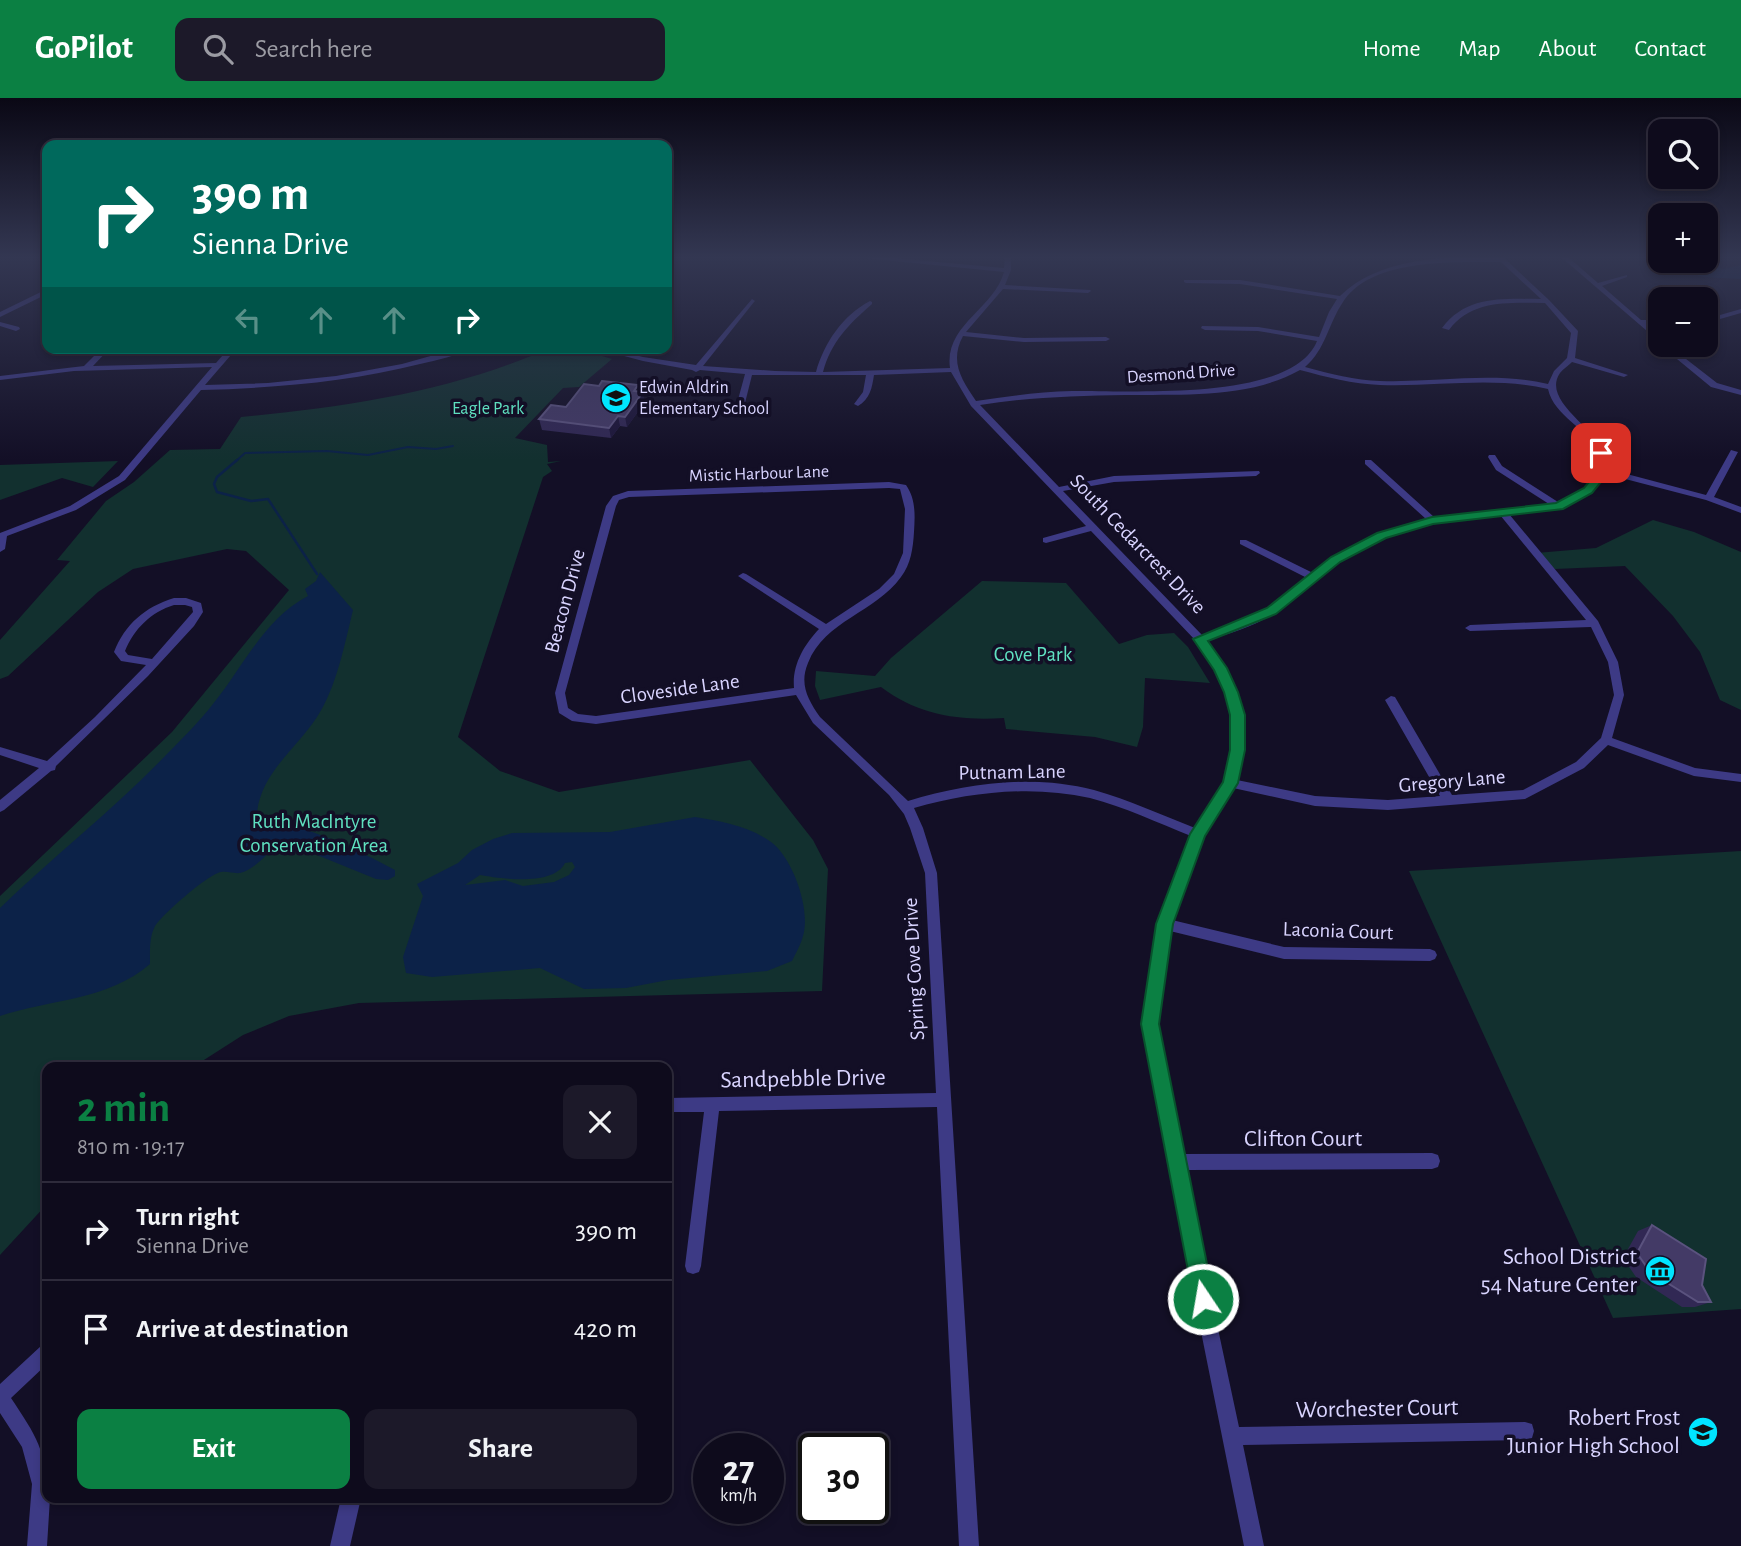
<!DOCTYPE html>
<meta charset="utf-8">
<style>
body{margin:0;font-family:"Alegreya Sans",sans-serif;background:#1c1929;color:#f1f3f6;height:100vh;display:flex;flex-direction:column;font-size:26px;white-space:nowrap}
*{box-sizing:border-box;margin:0}
p{font-size:23px;color:#9b9ba3}
.icon{flex:none;width:38px;height:38px;fill:none;stroke:currentColor;stroke-width:2;stroke-linecap:round;stroke-linejoin:round}
.map{position:relative;flex:1;overflow:hidden}
.details{position:absolute;left:42px;top:964px;width:630px;height:441px;display:flex;flex-direction:column;background:#0e0b1c;border-radius:14px;box-shadow:0 4px 10px #0003,0 0 0 2px #2e2b3b}
.details>*{flex:none}
.banner{position:absolute;left:42px;top:42px;width:630px;height:214px;border-radius:14px;box-shadow:0 4px 10px #0003,0 0 0 2px #2e2b3b;background:#00695c;color:#fff;overflow:hidden}
.controls{position:absolute;left:1648px;top:21px;display:grid;gap:14px}
.controls a{display:grid;place-items:center;width:70px;height:70px;border-radius:14px;background:#0e0b1c;box-shadow:0 4px 10px #0003,0 0 0 2px #2e2b3b;font-size:35px}
.speed{position:absolute;left:693px;top:1335px;display:flex;gap:14px;font-size:35px;font-weight:700;text-align:center}
.speed>*{display:grid;place-content:center;width:91px;height:91px;border-radius:50%;background:#0e0b1c;box-shadow:0 4px 10px #0003,0 0 0 2px #2e2b3b;line-height:1}
.speed small{font-size:18px;font-weight:400}
.speed .limit{border:4px solid #111;border-radius:10px;background:#fff;color:#111}
.pin{position:absolute;display:grid;place-items:center;width:60px;height:60px;color:#fff;margin:-30px;border-radius:14px;box-shadow:0 4px 10px #0006}
.me{position:absolute;width:77px;margin:-38px;rotate:348deg;stroke-linejoin:round;filter:drop-shadow(0 0 5px #0008)}
.turn{display:flex;align-items:center;gap:24px;height:147px;padding:0 35px;font-size:32px}
.turn .icon{width:91px;height:91px;stroke-width:2.5}
.turn b{display:block;font-size:49px;line-height:60px}
.lanes{display:flex;align-items:center;height:66px;padding:0 35px;background:#0003;justify-content:center;gap:35px;direction:ltr}
.lanes .off{opacity:.35}
.round{display:grid;place-items:center;flex:none;width:74px;height:74px;border-radius:14px;background:#1c1929}
.head{display:flex;align-items:center;justify-content:space-between;height:119px;padding:0 35px}
h1{font-size:42px;font-weight:600;line-height:52px;color:#0b8043}
.action{display:flex;gap:14px;margin-top:auto;padding:14px 35px}
.action a{flex:1;height:80px;border-radius:14px;background:#0b8043;color:#fff;font-size:28px;font-weight:600;line-height:80px;text-align:center}
.action a+a{background:#1c1929;color:#f1f3f6}
ul{padding:0;list-style:none}
li{display:flex;align-items:center;gap:21px;height:98px;padding:0 35px;border-top:2px solid #2e2b3b}
li div{flex:1}
li b{display:block;font-size:26px}
li em{font-style:normal}
header{display:flex;align-items:center;gap:42px;box-sizing:border-box;height:98px;padding:0 35px;background:#0b8043;color:#fff}
header strong{font-size:33px}
nav{display:flex;gap:38px;margin-inline-start:auto;font-size:24px}
.search{width:490px;height:63px;background:#1c1929;display:flex;align-items:center;gap:18px;box-sizing:border-box;padding:0 24px;border-radius:14px;color:#9b9ba3;font-size:26px}
.map>svg:first-child{display:block}
.green{fill:#12302f}
.water{fill:#0c2248;fill-rule:evenodd}
.lines{fill:none;stroke-linecap:round;stroke-linejoin:round}
.stream-far1{stroke:#0c2248;stroke-width:2}
.stream{stroke:#0c2248;stroke-width:2.5}
.minor{fill:#3d3a85;fill-rule:evenodd}
.wall{fill:#312854}
.shaded-wall{fill:#1d163a}
.building{fill:#433a66;stroke:#5a527e;stroke-width:2}
.route{fill:#0b8043;stroke:#07532c;stroke-width:2}
.labels{text-anchor:middle;dominant-baseline:central;stroke-width:7;stroke-linejoin:round;paint-order:stroke}
.far-street-label{font-size:18px;fill:#d9d4ff;stroke:#130f26}
.far-poi-label{font-size:18px;fill:#d9d4ff;stroke:#130f26;text-anchor:start}
.far-park-label{font-size:18px;fill:#5fe0c0;stroke:#130f26}
.street-label{font-size:21px;fill:#d9d4ff;stroke:#130f26}
.park-label{font-size:21px;fill:#5fe0c0;stroke:#130f26}
.near-street-label{font-size:24px;fill:#d9d4ff;stroke:#130f26}
.near-poi-label{font-size:24px;fill:#d9d4ff;stroke:#130f26;text-anchor:end}
</style>
<header>
<strong>GoPilot</strong>
<div class="search"><svg class="icon" aria-label="search" viewBox="0 0 24 24"><circle cx="10" cy="10" r="6"/><path d="M15 15l6 6"/></svg>Search here</div>
<nav><a>Home</a><a>Map</a><a>About</a><a>Contact</a></nav>
</header>
<div class="map">
<svg width="1741" height="1448" viewBox="0 0 1741 1448">
<rect width="100%" height="100%" fill="#130f26"/>
<g class="green">
<path d="M534,250H575L612,261L579,289L563,290L515,340L547,347L548,364L561,363L547,366L552,373L543,379L458,639L500,673L559,694L750,662L813,742L828,771L822,893L359,905L289,918L243,937L193,969L47,970V1106L0,1157V798L172,634L289,492L246,453L227,451L133,471L98,494L8,578L0,581V542L70,463L57,462L106,403L134,384L170,352L220,351L241,319C339,310 440,295 531,258L528,253Z"/>
<polygon points="118,363 93,389 62,380 0,402 0,367"/>
<polygon points="1653,422 1694,434 1741,454 1741,612 1720,602 1700,554 1673,518 1625,468 1555,471 1536,455 1596,450"/>
<path d="M982,483L1066,485L1119,546L1147,537L1174,535L1188,549L1210,585L1145,580L1143,629L1137,649L1095,639L1006,631L1004,620C959,623 918,617 881,589L820,602L815,588L816,573L875,578L891,560Z"/>
<polygon points="1741,753 1741,1211 1613,1220 1409,773"/>
</g>
<g class="water">
<polygon points="1678,163 1724,171 1741,167 1741,181 1703,179 1657,164"/>
<path d="M320,474L353,512C345,545 336,591 317,619C296,651 262,674 257,714L262,721C310,729 352,749 395,772V778L388,782L376,781L285,744L279,745C268,755 255,771 240,775C233,776 225,772 218,775C204,780 163,816 155,828C149,840 150,853 150,866C107,903 51,901 0,918V810C54,758 113,712 166,657C182,641 199,624 213,606C243,569 264,521 308,498L305,491L316,483Z"/>
<path d="M695,719C721,723 749,728 771,744C793,760 811,812 803,838C801,846 796,855 792,863L767,873L668,882L626,890L584,891L540,870L432,879L406,875L403,859L423,798L417,786L458,765L472,752L493,741L512,735L610,734ZM572,764L575,769L569,777L554,784L523,788L505,782L465,787L480,777C502,781 554,788 565,765Z"/>
</g>
<g class="lines">
<polyline class="stream-far1" points="235,364 245,355 327,353 368,357 408,349 436,351 453,348"/>
<polyline class="stream" points="237,362 217,379 214,386 217,394 251,403 268,401 317,476"/>
<g class="minor">
<path d="M854,159H883L1004,170L1005,159H1011V172L1005,187L1090,192L1091,193L1088,195L1003,191L966,234L1024,240L1106,239L1110,241L1106,243L1024,244L963,238C949,264 962,282 976,303C1008,298 1039,294 1072,293C1129,292 1292,305 1317,243L1258,233L1205,232L1201,230L1202,228L1258,229L1319,239L1329,214L1337,201L1240,186L1186,185L1184,184V182H1240L1340,198C1382,157 1450,159 1503,159L1549,202L1578,233L1575,260L1628,277L1624,279L1572,264C1569,267 1563,271 1560,275C1541,302 1596,331 1606,355C1608,360 1608,366 1608,371L1706,397L1731,352L1738,354L1714,399L1741,409V415L1706,402L1606,376L1591,395L1561,410L1509,416L1598,523L1618,564L1624,597L1612,640L1695,670L1741,676V684L1694,678L1608,647L1584,670L1525,701L1388,712L1315,708L1233,690L1204,737L1172,822L1284,849L1430,851L1435,853L1437,857L1435,861L1430,863L1284,861L1170,833L1157,926L1181,1056L1432,1055L1438,1057L1440,1063L1438,1069L1432,1071L1184,1072L1239,1329L1525,1324L1532,1326L1534,1333L1532,1340L1525,1342L1243,1347L1264,1448H1244L1167,1064L1143,926L1157,826L1191,738C1158,725 1125,709 1090,700C1032,687 970,694 914,710L923,730L937,775L979,1448H959L937,1009L719,1013L701,1168L699,1174L693,1176L687,1174L685,1168L704,1014H667V1000L936,995L925,775L910,730L904,716L889,697L813,625L796,597L596,626L572,623L559,615L555,595L606,408L613,398L628,393L889,384L906,387C916,401 915,418 914,434C913,450 911,466 901,479C875,515 825,522 808,565C799,586 808,602 820,619L908,703C968,685 1033,676 1094,692C1129,702 1162,717 1195,730L1224,684L1232,652L1231,617L1226,594L1215,571L1196,543L1091,433L1046,445L1043,444V440L1086,428L971,308L951,274L874,277C872,290 870,301 858,308L854,306L863,294L866,277H752L744,309L740,311L736,309L745,276L700,272L696,274L692,272L643,263L594,250H608L643,259L696,267L752,201L755,203L754,204L703,268L775,273L816,274C824,245 843,217 870,203L872,204V206C849,226 831,244 823,274L950,270C944,227 994,211 1004,174ZM1501,164L1541,201C1503,201 1467,197 1442,230L1449,232C1472,201 1510,205 1545,205L1571,235L1567,260L1554,273L1548,286C1492,273 1436,285 1380,283C1355,282 1330,276 1305,269C1326,251 1328,226 1343,204C1371,160 1454,164 1501,164ZM1300,272C1326,279 1353,286 1380,287C1437,289 1492,278 1548,291C1554,319 1589,330 1598,356C1599,361 1599,368 1600,373L1585,391L1558,404L1502,368L1495,357H1489L1488,359L1496,372L1549,406L1434,419L1371,362H1365V366L1426,421L1378,435L1332,460L1313,475L1246,442H1240V446L1307,480L1267,511L1228,529L1202,537L1063,393L1114,384L1256,378L1260,375L1259,373L1114,378L1059,389L980,307C1028,299 1076,298 1125,297C1183,296 1248,301 1300,272ZM889,390L900,391L905,411L903,455L894,476L879,491L826,526L746,476L743,475L738,478L819,531C804,547 792,567 794,590L596,618L578,616L568,610L565,595L616,408L619,402L629,399ZM1500,417L1586,522L1470,527L1465,530L1470,533L1591,529L1608,564L1614,597L1601,640L1576,664L1523,692L1452,697L1395,599L1391,598L1385,602L1440,698L1388,702L1315,698L1237,682C1251,622 1241,592 1206,543C1230,535 1256,528 1276,514C1313,489 1341,457 1384,439C1421,424 1461,422 1500,417Z"/>
<polygon points="1561,159 1568,159 1598,185 1627,177 1627,179 1602,188 1641,222 1661,222 1661,226 1646,226 1661,239 1661,245"/>
<polygon points="47,191 47,196 0,219 0,214"/>
<polygon points="1741,211 1741,215 1706,225 1706,221"/>
<polygon points="0,224 19,229 20,231 16,233 0,228"/>
<polygon points="1660,247 1668,247 1717,285 1741,292 1741,297 1711,289"/>
<path d="M102,250H110L93,268L216,265L229,250H237L205,287L268,285L336,278L402,266L459,250H472C457,258 437,262 420,266C348,284 275,290 201,292L125,382L76,412L7,438L5,451L0,454V435L70,408L119,378L212,269L74,273L0,282V278L84,268Z"/>
<path d="M174,500H186L201,505L203,514L194,528L148,578L56,668L55,672L51,673L4,712L0,714V702L39,670L0,657V649L47,663L95,619L146,567L121,563L114,554C125,526 145,509 174,500ZM174,507H185L192,509L193,514L152,561L128,557L125,553C134,531 151,514 174,507Z"/>
<path d="M47,1245V1266L11,1300C36,1338 47,1352 47,1400H50L47,1448H27L32,1386L22,1349L0,1315V1286L41,1248Z"/>
<polygon points="341,1400 361,1400 350,1448 330,1448"/>
</g>
</g>
<g class="wall">
<polygon points="639,293 645,304 627,329 620,328 611,340 542,332 539,321 566,309"/>
<polygon points="1652,1127 1702,1187 1711,1204 1695,1209 1682,1209 1636,1179 1623,1160 1638,1133"/>
</g>
<g class="shaded-wall">
<polygon points="643,294 645,304 627,329 625,319"/>
<polygon points="618,318 620,328 611,340 609,330"/>
</g>
<g class="building">
<polygon points="602,283 638,287 634,293 643,294 625,319 618,318 609,330 539,321 551,307 566,309 584,286 599,288"/>
<polygon points="1652,1127 1706,1161 1702,1187 1711,1204 1698,1204 1650,1174 1637,1155"/>
</g>
<linearGradient id="sky" x2="0" y2="1"><stop stop-color="#0a0815"/><stop offset="0.44" stop-color="#333752"/><stop offset="1" stop-color="#333752" stop-opacity="0"/></linearGradient>
<rect width="1741" height="362" fill="url(#sky)"/>
<polygon class="route" points="1601,352 1607,355 1610,373 1592,395 1563,411 1433,426 1386,440 1340,464 1276,516 1208,543 1227,570 1238,594 1245,617 1245,652 1238,685 1205,738 1173,826 1159,926 1214,1201 1211,1209 1203,1212 1195,1209 1141,926 1156,826 1190,736 1223,684 1230,652 1230,617 1224,594 1214,572 1193,541 1267,510 1331,459 1377,435 1432,419 1556,405 1584,390 1599,372 1596,355"/>
<defs>
<g id="school-disc" transform="scale(1.575)"><circle r="9.5" fill="#00e5ff" stroke="#130f26"/><path d="M0-5L7-2L0 1L-7-2ZM-4 1L0 2.5L4 1V4Q0 6-4 4Z" fill="#111"/></g>
<g id="museum-disc" transform="scale(1.575)"><circle r="9.5" fill="#00e5ff" stroke="#130f26"/><path d="M0-6L6-3V-2H-6V-3ZM-5-1h2V3h-2ZM-1-1h2V3h-2ZM3-1h2V3H3ZM-6 4H6V6H-6Z" fill="#111"/></g>
</defs>
<g fill-rule="evenodd">
<use href="#school-disc" x="616" y="300"/>
<use href="#museum-disc" x="1660" y="1173"/>
<use href="#school-disc" x="1703" y="1334"/>
</g>
<g class="labels">
<g class="far-street-label">
<text transform="translate(1181 276) rotate(-4)">Desmond Drive</text>
<text transform="translate(759 376) rotate(-2)">Mistic Harbour Lane</text>
</g>
<g class="far-poi-label">
<text x="639" y="290">Edwin Aldrin<tspan x="639" dy="21">Elementary School</tspan></text>
</g>
<g class="far-park-label">
<text x="488" y="311">Eagle Park</text>
</g>
<g class="street-label">
<text transform="translate(1138 446) rotate(46)">South Cedarcrest Drive</text>
<text transform="translate(565 503) rotate(-75)">Beacon Drive</text>
<text transform="translate(680 591) rotate(-8)">Cloveside Lane</text>
<text transform="translate(1012 674) rotate(-1)">Putnam Lane</text>
<text transform="translate(1452 683) rotate(-5)">Gregory Lane</text>
<text transform="translate(1338 833) rotate(2)">Laconia Court</text>
<text transform="translate(914 871) rotate(-93)">Spring Cove Drive</text>
</g>
<g class="park-label">
<text x="1033" y="556">Cove Park</text>
<text x="314" y="723">Ruth MacIntyre<tspan x="314" dy="24">Conservation Area</tspan></text>
</g>
<g class="near-street-label">
<text transform="translate(803 981) rotate(-1)">Sandpebble Drive</text>
<text x="1303" y="1041">Clifton Court</text>
<text transform="translate(1377 1311) rotate(-1)">Worchester Court</text>
</g>
<g class="near-poi-label">
<text x="1637" y="1159">School District<tspan x="1637" dy="28">54 Nature Center</tspan></text>
<text x="1680" y="1320">Robert Frost<tspan x="1680" dy="28">Junior High School</tspan></text>
</g>
</g>
</svg>
<div class="controls">
<a><svg class="icon" aria-label="search" viewBox="0 0 24 24"><circle cx="10" cy="10" r="6"/><path d="M15 15l6 6"/></svg></a>
<a>+</a>
<a>−</a>
</div>
<div class="speed"><div>27<small>km/h</small></div><div class="limit">30</div></div>
<div class="pin" style="left:1601px;top:355px;background:#d93025"><svg class="icon" aria-label="arrive" viewBox="0 0 24 24"><path d="M6 21V4h12l-3 4 3 4H6"/></svg></div>
<svg class="me" style="left:1203px;top:1201px" viewBox="-20 -20 40 40"><circle r="17" fill="#0b8043" stroke="#fff" stroke-width="3"/><path d="M0-11L8 9 0 5-8 9z" fill="#fff"/></svg>
<div class="banner">
<div class="turn"><svg class="icon" aria-label="right" viewBox="0 0 24 24"><path d="M7 20v-9h11M14 6l5 5-5 5"/></svg><div><b>390 m</b>Sienna Drive</div></div>
<div class="lanes"><svg class="icon off" aria-label="left" viewBox="0 0 24 24"><path d="M17 20v-9H6M10 6l-5 5 5 5"/></svg><svg class="icon off" aria-label="ahead" viewBox="0 0 24 24"><path d="M12 20V5M6 11l6-6 6 6"/></svg><svg class="icon off" aria-label="ahead" viewBox="0 0 24 24"><path d="M12 20V5M6 11l6-6 6 6"/></svg><svg class="icon" aria-label="right" viewBox="0 0 24 24"><path d="M7 20v-9h11M14 6l5 5-5 5"/></svg></div>
</div>
<section class="details">
<div class="head"><div><h1>2 min</h1><p>810 m · 19:17</p></div><a class="round"><svg class="icon" aria-label="close" viewBox="0 0 24 24"><path d="M6 6l12 12M18 6L6 18"/></svg></a></div>
<ul>
<li><svg class="icon" aria-label="right" viewBox="0 0 24 24"><path d="M7 20v-9h11M14 6l5 5-5 5"/></svg><div><b>Turn right</b><p>Sienna Drive</p></div><em>390 m</em></li>
<li><svg class="icon" aria-label="arrive" viewBox="0 0 24 24"><path d="M6 21V4h12l-3 4 3 4H6"/></svg><div><b>Arrive at destination</b></div><em>420 m</em></li>
</ul>
<div class="action"><a>Exit</a><a>Share</a></div>
</section>
</div>
